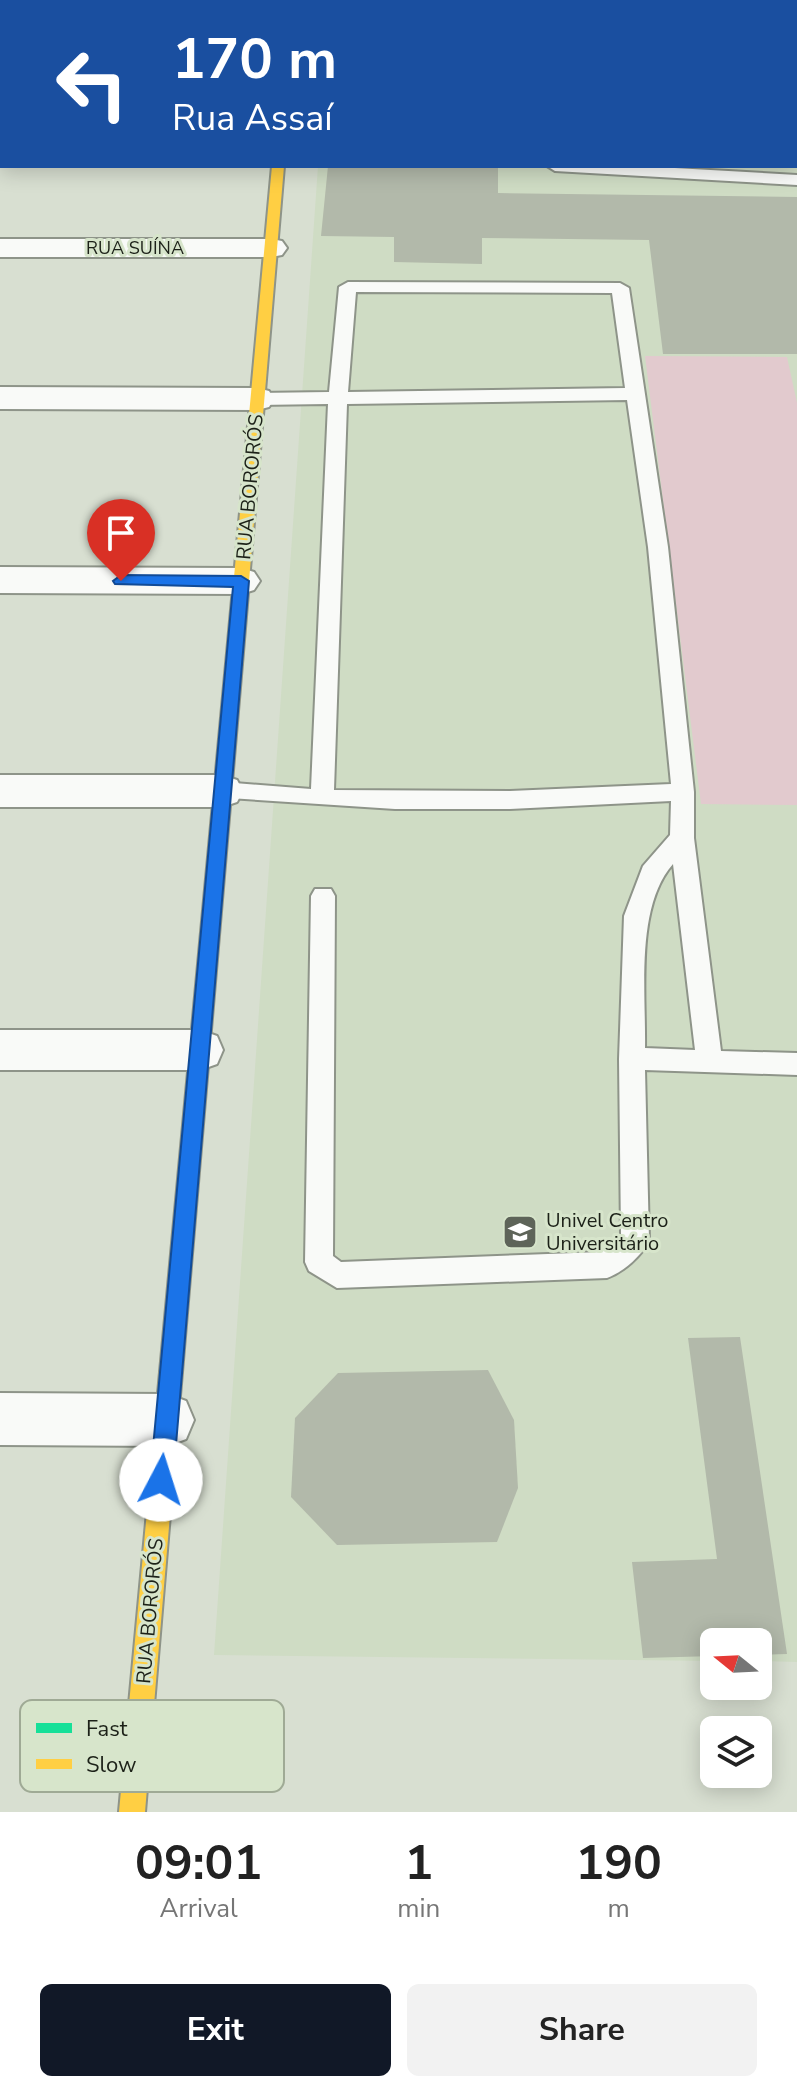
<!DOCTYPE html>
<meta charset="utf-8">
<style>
body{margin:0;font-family:"Nunito Sans",sans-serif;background:#f2f2f2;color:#222;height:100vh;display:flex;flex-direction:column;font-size:30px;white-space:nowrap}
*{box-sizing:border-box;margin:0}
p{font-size:26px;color:#767676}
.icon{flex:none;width:44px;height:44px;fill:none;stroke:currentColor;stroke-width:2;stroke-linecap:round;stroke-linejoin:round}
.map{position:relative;height:1812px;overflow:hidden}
.drawer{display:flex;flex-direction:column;background:#fff;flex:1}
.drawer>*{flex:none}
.guide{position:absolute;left:0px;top:0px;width:798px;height:168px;box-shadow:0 4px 20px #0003;background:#1a4fa0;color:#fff;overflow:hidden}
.needle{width:52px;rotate:288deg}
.buttons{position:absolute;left:700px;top:1628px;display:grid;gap:16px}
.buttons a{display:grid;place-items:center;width:72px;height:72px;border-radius:12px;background:#fff;box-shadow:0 4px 20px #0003;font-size:40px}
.pin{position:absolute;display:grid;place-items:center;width:68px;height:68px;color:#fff;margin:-82px -34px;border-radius:50% 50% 50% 0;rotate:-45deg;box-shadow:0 0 8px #0007}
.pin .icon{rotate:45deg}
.me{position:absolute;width:88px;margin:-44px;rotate:5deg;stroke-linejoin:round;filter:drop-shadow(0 0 6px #0008)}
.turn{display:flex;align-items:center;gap:28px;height:168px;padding:0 40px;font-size:36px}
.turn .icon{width:104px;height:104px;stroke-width:2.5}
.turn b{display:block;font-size:56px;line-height:68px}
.eta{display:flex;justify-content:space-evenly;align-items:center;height:136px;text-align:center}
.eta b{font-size:48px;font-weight:700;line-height:56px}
.primary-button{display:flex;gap:16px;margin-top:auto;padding:16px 40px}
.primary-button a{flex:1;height:92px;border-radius:12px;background:#111827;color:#fff;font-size:32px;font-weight:700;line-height:92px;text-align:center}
.primary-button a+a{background:#f2f2f2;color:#222}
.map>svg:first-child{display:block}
.built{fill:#cfdcc4}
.green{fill:#e2cace}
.building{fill:#b2b9aa}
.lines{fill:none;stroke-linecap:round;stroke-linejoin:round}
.lane-casing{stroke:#8e9489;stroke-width:4}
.street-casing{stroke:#8e9489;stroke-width:4}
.fast-casing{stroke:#8e9489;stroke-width:4}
.slow-casing{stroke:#8e9489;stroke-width:4}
.path{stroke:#cccfca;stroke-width:3;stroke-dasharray:3 4;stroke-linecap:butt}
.lane{fill:#f9faf8;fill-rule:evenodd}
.street{fill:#f9faf8;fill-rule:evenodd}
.fast{fill:#16e098;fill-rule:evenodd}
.slow{fill:#ffcf43;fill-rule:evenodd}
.route{fill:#1a73e8;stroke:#114b97;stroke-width:2}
.labels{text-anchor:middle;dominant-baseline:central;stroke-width:6;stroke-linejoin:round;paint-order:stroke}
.far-street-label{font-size:18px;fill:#1c2118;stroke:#d7e5cb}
.street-label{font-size:20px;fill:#1c2118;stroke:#d7e5cb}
.poi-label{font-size:20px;fill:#1c2118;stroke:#d7e5cb;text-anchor:start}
.key{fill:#d7e5cb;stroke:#9faa95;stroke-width:2}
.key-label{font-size:22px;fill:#1c2118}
</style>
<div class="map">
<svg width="797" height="1812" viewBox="0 0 797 1812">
<rect width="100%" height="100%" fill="#d8dfd1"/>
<polygon class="built" points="797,62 797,1662 758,1661 758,1642 714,1642 714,1661 214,1655 318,166 796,166"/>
<polygon class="green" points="645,356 787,357 797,403 797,805 701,804"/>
<g class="building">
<polygon points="328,166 498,166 498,193 797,197 797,354 663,354 649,240 482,238 482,264 394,262 394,237 321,236"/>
<polygon points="740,1337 787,1654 758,1655 758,1642 714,1642 714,1656 643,1658 632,1562 717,1559 688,1338"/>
<polygon points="488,1370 514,1420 518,1488 497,1542 337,1545 291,1497 295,1418 338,1373"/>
</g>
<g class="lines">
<g class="lane-casing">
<g id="lane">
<rect x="796" y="66" width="1" height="10"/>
<polygon points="547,166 639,166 797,175 797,185 555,171"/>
<path d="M348,282L620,283L629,288L668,547L694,792V838L721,1051L797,1053V1075L645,1070L649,1240C642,1256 623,1272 607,1278L337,1288L309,1271L305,1262L311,896L315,889H331L335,896L333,1256L341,1262L601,1252L621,1235L619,1059L624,916L643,866L670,835L671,801L510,809H395L214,797L211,791L214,785L222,782L311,789L328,404L257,405L248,399L257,393L329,392L339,287ZM356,292L612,293L625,388L348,392ZM627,400L648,547L671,784L510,791L334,790L347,404ZM673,864L695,1050L645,1048C646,993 635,907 673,864Z"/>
</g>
</g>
<g class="street-casing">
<g id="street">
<rect x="277" y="0" width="26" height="2"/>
<rect x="0" y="110" width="2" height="18"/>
<polygon points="0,239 271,239 282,241 287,248 282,255 271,257 0,257"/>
<polygon points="0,387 257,388 269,391 274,399 269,407 257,410 0,409"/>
<polygon points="0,567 241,568 254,572 260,581 254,590 241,594 0,593"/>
<polygon points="0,775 222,775 237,780 243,791 237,802 222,807 0,807"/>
<polygon points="0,1030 200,1030 217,1036 223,1050 217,1064 200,1070 0,1070"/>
<polygon points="0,1393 167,1394 186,1401 194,1420 186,1439 167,1446 0,1445"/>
</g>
</g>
<g class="fast-casing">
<g id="fast">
<polygon points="352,0 381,0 382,2 353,2"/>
<rect x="796" y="41" width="1" height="7"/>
<polygon points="234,658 242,664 182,1372 179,1379 171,1382 163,1379 160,1372 226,664"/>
</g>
</g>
<g class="slow-casing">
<g id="slow">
<polygon points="272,166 284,166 242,664 234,670 226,664"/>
<polygon points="171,1362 179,1365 182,1372 145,1812 119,1812 160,1372 163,1365"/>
</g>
</g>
<polyline class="path" points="496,0 505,2"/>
<use href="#lane" class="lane"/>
<use href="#street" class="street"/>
<use href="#fast" class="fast"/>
<use href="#slow" class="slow"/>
</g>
<polygon class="route" points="121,575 241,576 249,581 173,1480 169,1488 161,1491 153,1488 150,1480 233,587 115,584 113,581"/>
<defs>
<g id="university-square" transform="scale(1.8)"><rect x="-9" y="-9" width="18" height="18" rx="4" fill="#5e6459" stroke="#d7e5cb"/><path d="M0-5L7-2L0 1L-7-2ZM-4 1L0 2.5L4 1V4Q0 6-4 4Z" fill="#fff"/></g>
</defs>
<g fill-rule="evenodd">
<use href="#university-square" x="520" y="1232"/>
</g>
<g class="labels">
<g class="far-street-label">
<text x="135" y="248">RUA SUÍNA</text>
</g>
<g class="street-label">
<text transform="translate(250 487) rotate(-85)">RUA BORORÓS</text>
<text transform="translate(150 1611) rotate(-85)">RUA BORORÓS</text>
</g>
<g class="poi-label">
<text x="546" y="1220">Univel Centro<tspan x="546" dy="23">Universitário</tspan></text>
</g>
</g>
<rect x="20" y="1700" width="264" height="92" rx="12" class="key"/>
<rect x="36" y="1723" width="36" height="10" fill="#16e098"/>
<rect x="36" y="1759" width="36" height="10" fill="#ffcf43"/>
<g class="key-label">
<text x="86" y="1736">Fast</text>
<text x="86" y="1772">Slow</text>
</g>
</svg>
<div class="buttons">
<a><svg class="needle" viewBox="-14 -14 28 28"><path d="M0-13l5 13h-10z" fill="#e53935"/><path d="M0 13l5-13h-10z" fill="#767676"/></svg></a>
<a><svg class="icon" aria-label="layers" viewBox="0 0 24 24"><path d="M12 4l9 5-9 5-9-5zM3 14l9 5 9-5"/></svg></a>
</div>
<div class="pin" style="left:121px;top:581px;background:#d93025"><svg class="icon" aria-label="arrive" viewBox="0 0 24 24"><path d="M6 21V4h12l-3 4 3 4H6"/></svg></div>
<svg class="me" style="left:161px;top:1480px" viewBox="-20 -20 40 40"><circle r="19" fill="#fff"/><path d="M0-13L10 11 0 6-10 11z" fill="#1a73e8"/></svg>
<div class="guide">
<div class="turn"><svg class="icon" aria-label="left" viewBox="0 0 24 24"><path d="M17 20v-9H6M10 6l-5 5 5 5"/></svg><div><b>170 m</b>Rua Assaí</div></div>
</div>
</div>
<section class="drawer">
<div class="eta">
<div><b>09:01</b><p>Arrival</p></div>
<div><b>1</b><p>min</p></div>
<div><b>190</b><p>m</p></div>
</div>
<div class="primary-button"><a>Exit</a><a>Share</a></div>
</section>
